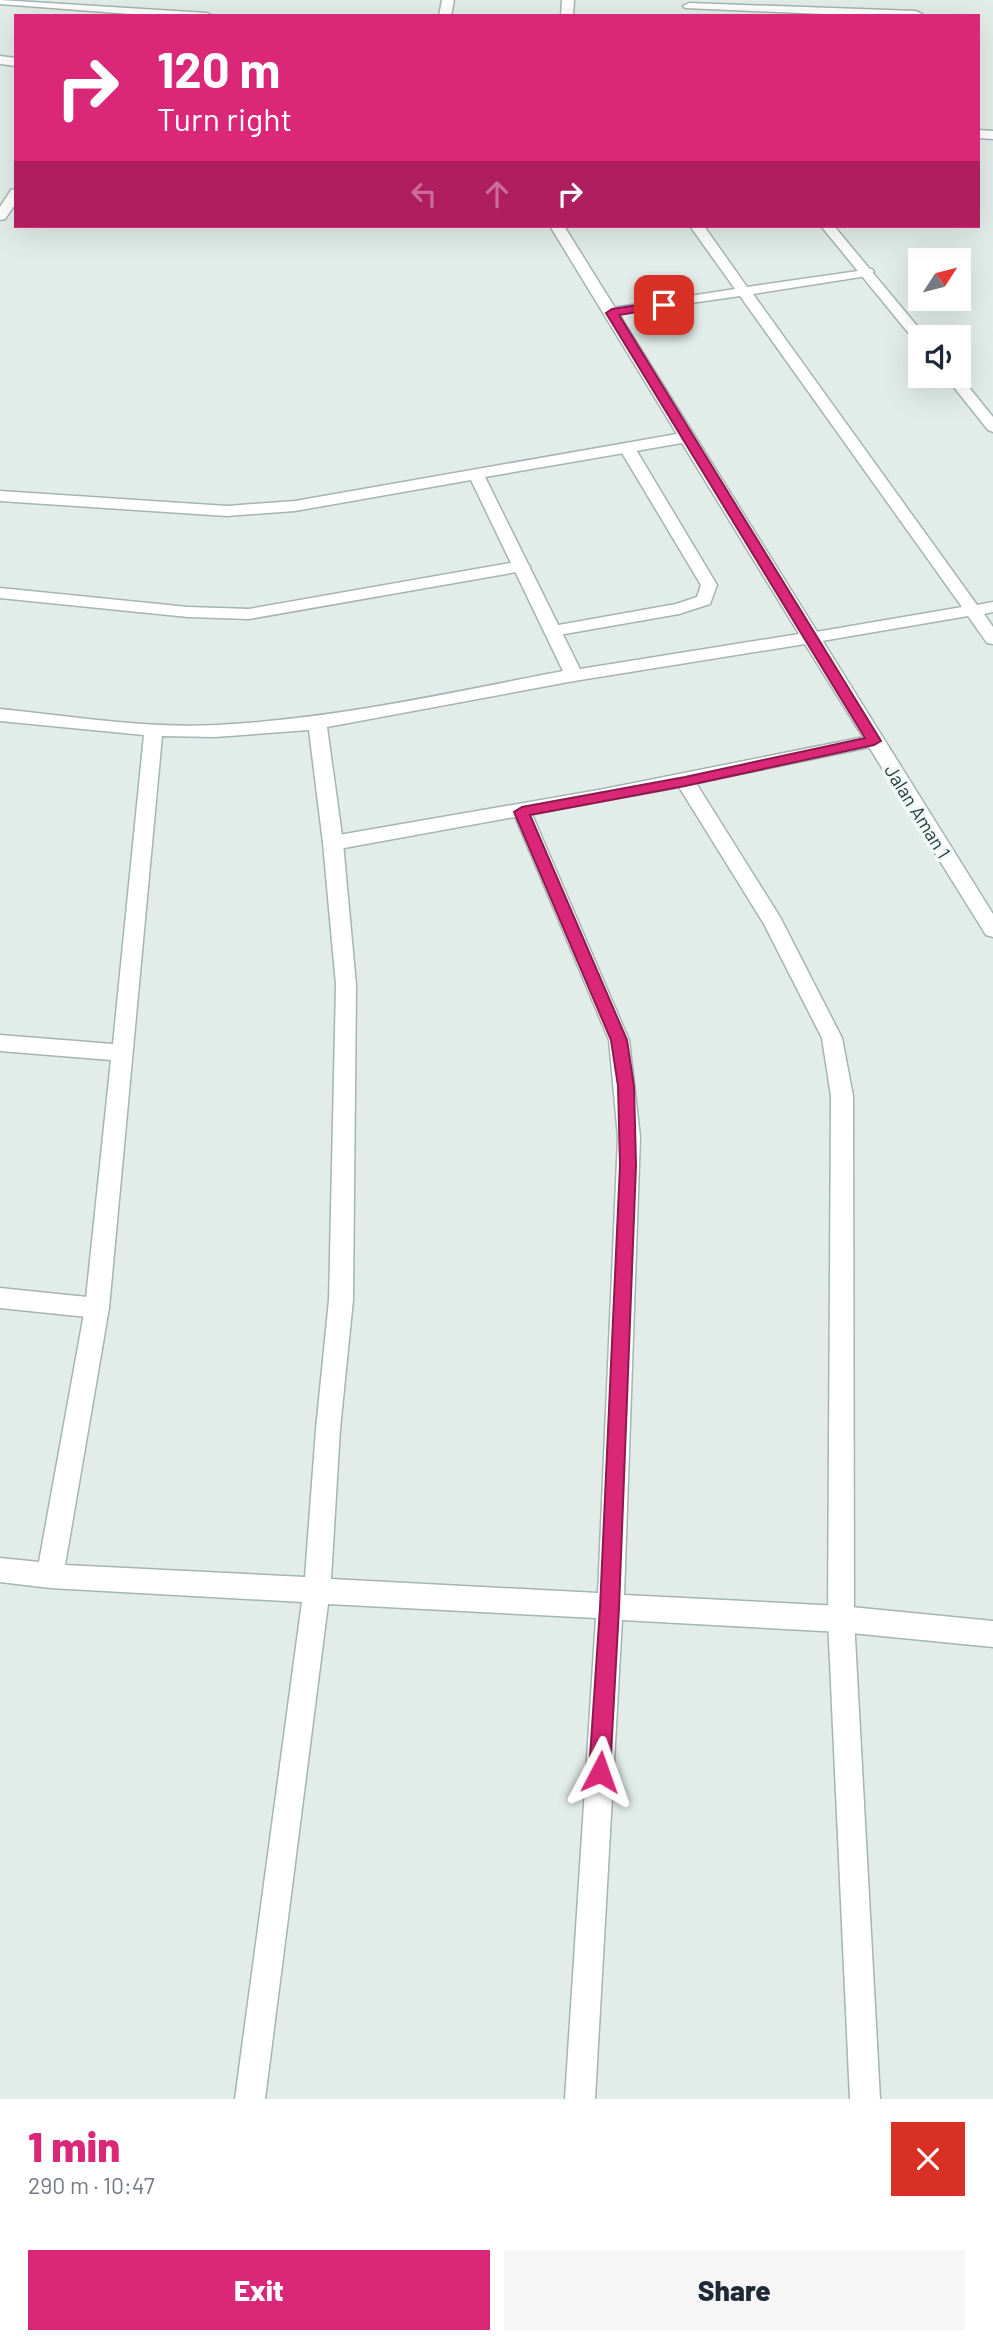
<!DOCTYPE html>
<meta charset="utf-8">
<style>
body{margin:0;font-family:Barlow,sans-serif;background:#f6f6f7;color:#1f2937;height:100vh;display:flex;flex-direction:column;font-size:26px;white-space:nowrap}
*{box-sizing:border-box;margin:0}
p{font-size:23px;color:#747a83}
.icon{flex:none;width:38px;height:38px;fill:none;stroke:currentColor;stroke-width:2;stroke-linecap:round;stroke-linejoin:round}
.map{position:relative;height:2099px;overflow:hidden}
.drawer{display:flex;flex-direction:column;background:#fff;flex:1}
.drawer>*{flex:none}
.hud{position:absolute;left:14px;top:14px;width:966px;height:214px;border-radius:0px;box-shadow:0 7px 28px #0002;background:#db2777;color:#fff;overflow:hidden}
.needle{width:46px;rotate:54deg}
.buttons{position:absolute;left:908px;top:248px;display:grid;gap:14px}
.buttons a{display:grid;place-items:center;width:63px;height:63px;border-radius:0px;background:#fff;box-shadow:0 7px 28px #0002;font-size:35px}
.pin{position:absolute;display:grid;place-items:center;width:60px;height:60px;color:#fff;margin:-30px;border-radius:14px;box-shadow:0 4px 10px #0006}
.me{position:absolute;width:77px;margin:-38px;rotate:4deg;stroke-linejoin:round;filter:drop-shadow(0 0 5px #0008)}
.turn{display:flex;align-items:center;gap:24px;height:147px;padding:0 28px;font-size:32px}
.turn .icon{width:91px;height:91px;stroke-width:2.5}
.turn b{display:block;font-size:49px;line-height:60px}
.lanes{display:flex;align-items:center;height:66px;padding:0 28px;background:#0003;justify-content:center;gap:35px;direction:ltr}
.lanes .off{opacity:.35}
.round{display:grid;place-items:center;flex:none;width:74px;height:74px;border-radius:0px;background:#f6f6f7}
.overview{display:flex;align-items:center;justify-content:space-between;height:119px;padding:0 28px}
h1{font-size:42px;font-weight:800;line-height:52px;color:#db2777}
.primary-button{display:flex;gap:14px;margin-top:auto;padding:14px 28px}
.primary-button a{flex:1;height:80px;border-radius:0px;background:#db2777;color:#fff;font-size:28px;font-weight:800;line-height:80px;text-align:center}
.primary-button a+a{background:#f6f6f7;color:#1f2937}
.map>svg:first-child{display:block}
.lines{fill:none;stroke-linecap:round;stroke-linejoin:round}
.service-casing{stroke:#a4b5b3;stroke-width:3}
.minor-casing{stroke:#a4b5b3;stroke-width:3}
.service{fill:#fff;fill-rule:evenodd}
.minor{fill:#fff;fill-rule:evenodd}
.route{fill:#db2777;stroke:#8e194d;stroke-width:2}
.labels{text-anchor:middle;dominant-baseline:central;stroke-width:7;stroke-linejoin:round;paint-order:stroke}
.far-street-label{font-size:19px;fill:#213e3d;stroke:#f2f9f7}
</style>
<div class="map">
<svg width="993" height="2099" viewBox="0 0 993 2099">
<rect width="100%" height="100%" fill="#e2edea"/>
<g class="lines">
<g class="service-casing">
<g id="service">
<polygon points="0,0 207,13 213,16 157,16 0,4"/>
<polygon points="562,0 574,0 573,16 561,16"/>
<polygon points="690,226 704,226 747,287 872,269 874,272 867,276 753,294 977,605 993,602 993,612 984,614 993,627 993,644 987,643 968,616 810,643 804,642 801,638 810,633 962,607 740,296 607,315 605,312 612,308 735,289"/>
<polygon points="627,443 635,448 717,585 710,604 679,614 553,636 547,635 544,631 547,627 553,626 676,604 697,597 701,585 619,448"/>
<polygon points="522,561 530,566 528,570 249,619 188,617 0,598 0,588 188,607 249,609"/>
<polygon points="874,735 880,737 883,741 880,745 696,783 780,917 842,1038 853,1096 854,1619 880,2099 850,2099 828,1619 831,1096 822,1038 764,924 679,787 333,850 326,848 323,843 326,838 333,836 604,789"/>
<polygon points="0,1288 97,1298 105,1301 109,1308 105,1315 97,1318 0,1308"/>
</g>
</g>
<g class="minor-casing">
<g id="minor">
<polygon points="442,0 454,0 451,16 439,16"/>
<polygon points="689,3 916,11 922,14 869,16 685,8 683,6"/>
<polygon points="0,56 16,58 16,66 0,64"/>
<polygon points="978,130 993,131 993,139 978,138"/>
<polygon points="16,189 16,203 5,219 0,220 0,207 11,190"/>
<path d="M550,226H564L993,914V937L986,935L805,644L574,681L327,727L343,843L356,985L353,1300L340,1429L331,1579L598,1593L618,1137L609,1040L513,812L515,807H529L531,812L629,1040L640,1137L624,1595L841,1606L993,1621V1647L841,1632L622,1620L595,2099H565L596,1618L328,1604L265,2099H235L302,1602L50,1588L0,1582V1558L39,1562L85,1308L111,1060L0,1051V1035L113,1044L144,735L0,721V709C72,716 145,729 217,725C334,719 449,693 563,671L471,480L295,511L227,516L0,501V491L227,506L295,501L677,434ZM682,443L799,634L580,669L485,477ZM309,730L323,843L336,985L329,1300L316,1429L305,1577L65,1565L109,1308L162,736L215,737Z"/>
<polygon points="821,226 834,226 927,338 920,338 920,342 915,341"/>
<polygon points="959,375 993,417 993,432 988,430 945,376"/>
</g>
</g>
<use href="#service" class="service"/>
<use href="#minor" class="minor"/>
</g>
<polygon class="route" points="664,301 668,302 668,307 619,315 881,741 874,745 685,786 530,815 627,1040 634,1086 636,1165 619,1608 610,1772 607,1779 600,1782 592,1779 589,1772 600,1608 620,1165 618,1086 611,1040 514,812 522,807 685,777 865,738 606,313 612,309"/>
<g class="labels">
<g class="far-street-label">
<text transform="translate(918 811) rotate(58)">Jalan Aman 1</text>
</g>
</g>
</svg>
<div class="buttons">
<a><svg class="needle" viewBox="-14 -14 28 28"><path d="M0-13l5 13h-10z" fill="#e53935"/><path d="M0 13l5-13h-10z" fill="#747a83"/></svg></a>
<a><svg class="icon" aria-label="sound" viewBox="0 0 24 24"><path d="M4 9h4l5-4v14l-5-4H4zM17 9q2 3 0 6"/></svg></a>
</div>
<div class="pin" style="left:664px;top:305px;background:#d93025"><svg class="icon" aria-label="arrive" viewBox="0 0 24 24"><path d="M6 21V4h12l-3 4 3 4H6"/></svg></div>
<svg class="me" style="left:600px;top:1772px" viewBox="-20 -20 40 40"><path d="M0-17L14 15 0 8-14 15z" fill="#db2777" stroke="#fff" stroke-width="4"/></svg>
<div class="hud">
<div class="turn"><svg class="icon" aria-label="right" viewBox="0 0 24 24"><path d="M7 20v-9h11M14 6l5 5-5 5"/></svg><div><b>120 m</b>Turn right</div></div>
<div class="lanes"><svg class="icon off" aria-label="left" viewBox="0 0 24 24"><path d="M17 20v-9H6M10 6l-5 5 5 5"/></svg><svg class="icon off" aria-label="ahead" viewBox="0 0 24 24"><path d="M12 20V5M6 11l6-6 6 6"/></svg><svg class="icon" aria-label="right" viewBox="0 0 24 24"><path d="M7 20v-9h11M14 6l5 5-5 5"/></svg></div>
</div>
</div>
<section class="drawer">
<div class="overview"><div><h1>1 min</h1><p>290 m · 10:47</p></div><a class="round" style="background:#d93025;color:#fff"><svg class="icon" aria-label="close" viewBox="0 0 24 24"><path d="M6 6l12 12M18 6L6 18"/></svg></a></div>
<div class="primary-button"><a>Exit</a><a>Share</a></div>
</section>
